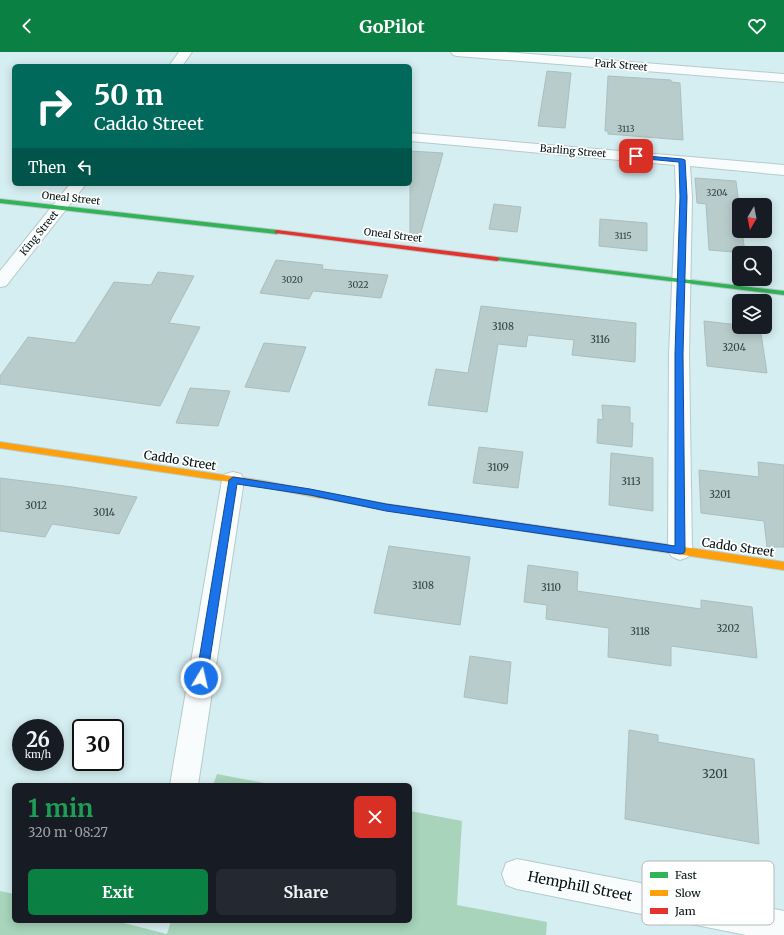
<!DOCTYPE html>
<meta charset="utf-8">
<style>
body{margin:0;font-family:Merriweather,serif;background:#242831;color:#f1f3f6;height:100vh;display:flex;flex-direction:column;font-size:15px;white-space:nowrap}
*{box-sizing:border-box;margin:0}
p{font-size:13px;color:#9ea1a6}
.icon{flex:none;width:22px;height:22px;fill:none;stroke:currentColor;stroke-width:2;stroke-linecap:round;stroke-linejoin:round}
.map{position:relative;flex:1;overflow:hidden}
.side{position:absolute;left:12px;top:731px;width:400px;height:140px;display:flex;flex-direction:column;background:#171b24;border-radius:6px;box-shadow:0 2px 10px #0003}
.side>*{flex:none}
.hud{position:absolute;left:12px;top:12px;width:400px;height:122px;border-radius:6px;box-shadow:0 2px 10px #0003;background:#00695c;color:#fff;overflow:hidden}
.needle{width:26px;rotate:190deg}
.buttons{position:absolute;left:732px;top:146px;display:grid;gap:8px}
.buttons a{display:grid;place-items:center;width:40px;height:40px;border-radius:6px;background:#171b24;box-shadow:0 2px 10px #0003;font-size:20px}
.speed{position:absolute;left:12px;top:667px;display:flex;gap:8px;font-size:20px;font-weight:700;text-align:center}
.speed>*{display:grid;place-content:center;width:52px;height:52px;border-radius:50%;background:#171b24;box-shadow:0 2px 10px #0003;line-height:1}
.speed small{font-size:10px;font-weight:400}
.speed .limit{border:2px solid #111;border-radius:6px;background:#fff;color:#111}
.pin{position:absolute;display:grid;place-items:center;width:34px;height:34px;color:#fff;margin:-17px;border-radius:8px;box-shadow:0 2px 6px #0006}
.me{position:absolute;width:44px;margin:-22px;rotate:9deg;stroke-linejoin:round;filter:drop-shadow(0 0 3px #0008)}
.turn{display:flex;align-items:center;gap:14px;height:84px;padding:0 16px;font-size:18px}
.turn .icon{width:52px;height:52px;stroke-width:2.5}
.turn b{display:block;font-size:28px;line-height:34px}
.then{display:flex;align-items:center;height:38px;padding:0 16px;background:#0003;gap:8px;font-size:15px}
.round{display:grid;place-items:center;flex:none;width:42px;height:42px;border-radius:6px;background:#242831}
.overview{display:flex;align-items:center;justify-content:space-between;height:68px;padding:0 16px}
h1{font-size:24px;font-weight:700;line-height:30px;color:#1e9e55}
.button{display:flex;gap:8px;margin-top:auto;padding:8px 16px}
.button a{flex:1;height:46px;border-radius:6px;background:#0b8043;color:#fff;font-size:16px;font-weight:700;line-height:46px;text-align:center}
.button a+a{background:#242831;color:#f1f3f6}
header{display:flex;justify-content:space-between;align-items:center;height:52px;padding:0 16px;background:#0b8043;color:#fff;font-size:18px;font-weight:700}
.map>svg:first-child{display:block}
.forest{fill:#a7d4ba}
.building{fill:#b8cccb;stroke:#abbebd}
.lines{fill:none;stroke-linecap:round;stroke-linejoin:round}
.street-casing{stroke:#b6cacc;stroke-width:2}
.fast-casing{stroke:#b6cacc;stroke-width:2}
.slow-casing{stroke:#b6cacc;stroke-width:2}
.jam-casing{stroke:#b6cacc;stroke-width:2}
.street{fill:#f9fcfd;fill-rule:evenodd}
.fast{fill:#30b455;fill-rule:evenodd}
.slow{fill:#ff9f0a;fill-rule:evenodd}
.jam{fill:#e5322d;fill-rule:evenodd}
.route{fill:#1a73e8;stroke:#114b97}
.labels{text-anchor:middle;dominant-baseline:central;stroke-width:3.5;stroke-linejoin:round;paint-order:stroke}
.far-number-label{font-size:9px;fill:#2f3f40}
.far-street-label{font-size:10px;fill:#011012;stroke:#fff}
.number-label{font-size:10px;fill:#2f3f40}
.street-label{font-size:12px;fill:#011012;stroke:#fff}
.near-number-label{font-size:12px;fill:#2f3f40}
.near-street-label{font-size:14px;fill:#011012;stroke:#fff}
.key{fill:#fff;stroke:#b3b7b8;stroke-width:1}
.key-label{font-size:11px;fill:#011012}
</style>
<header><svg class="icon" aria-label="back" viewBox="0 0 24 24"><path d="M15 5l-7 7 7 7"/></svg>GoPilot<svg class="icon" aria-label="heart" viewBox="0 0 24 24"><path d="M12 20l-8-8c-3-5 5-10 8-4 3-6 11-1 8 4z"/></svg></header>
<div class="map">
<svg width="784" height="883" viewBox="0 0 784 883">
<rect width="100%" height="100%" fill="#d5eef1"/>
<g class="forest">
<polygon points="217,722 275,733 213,733"/>
<polygon points="410,759 462,769 457,853 547,870 546,883 0,883 0,839 14,842 14,869 116,869 167,882 171,869 410,869"/>
</g>
<g class="building">
<polygon points="547,19 571,21 565,76 538,74"/>
<polygon points="608,24 671,28 671,30 680,31 683,88 608,82 608,79 605,79"/>
<polygon points="410,99 443,101 418,191 410,190"/>
<polygon points="695,126 736,129 739,153 739,179 742,179 745,201 709,198 706,152 697,151"/>
<polygon points="494,152 521,155 517,180 489,177"/>
<polygon points="600,167 647,171 647,199 599,194"/>
<polygon points="276,208 323,213 322,217 388,223 381,246 313,239 309,247 260,241"/>
<polygon points="158,220 194,224 169,271 200,275 160,354 0,332 0,324 28,285 75,291 114,230 151,233"/>
<polygon points="481,254 636,271 635,310 572,303 574,288 528,283 526,295 498,292 487,360 428,353 436,317 468,321"/>
<polygon points="704,269 739,273 739,275 760,275 767,321 707,314"/>
<polygon points="264,291 306,295 289,340 245,335"/>
<polygon points="190,336 230,339 218,374 176,371"/>
<polygon points="602,353 630,355 630,371 633,371 632,395 597,391 598,367 603,368"/>
<polygon points="479,395 523,400 518,436 473,431"/>
<polygon points="611,401 653,406 653,459 609,453"/>
<polygon points="758,410 784,413 784,495 767,495 764,469 701,461 699,418 759,425"/>
<polygon points="0,426 72,435 137,445 119,482 52,472 45,485 0,479"/>
<polygon points="389,494 470,505 460,573 374,561"/>
<polygon points="528,513 578,520 577,539 701,557 701,548 752,555 757,606 671,594 671,614 608,605 609,576 546,567 547,553 524,550"/>
<polygon points="470,604 511,610 507,652 464,645"/>
<polygon points="629,678 658,683 658,690 754,707 759,792 625,767"/>
</g>
<g class="lines">
<g class="street-casing">
<g id="street">
<polygon points="179,0 192,0 182,14 169,14"/>
<polygon points="451,0 505,0 784,22 784,30 457,4 453,3"/>
<polygon points="410,81 784,113 784,123 690,114 692,145 689,302 692,499 688,505 680,508 672,505 668,499 669,302 676,145 675,113 410,89"/>
<polygon points="70,132 86,132 6,234 0,235 0,219"/>
<polygon points="233,420 241,422 244,428 198,733 170,733 222,428 225,422"/>
<polygon points="517,807 784,859 784,883 746,883 517,837 506,833 502,822 506,811"/>
</g>
</g>
<g class="fast-casing">
<g id="fast">
<polygon points="0,147 277,178 280,180 277,182 0,151"/>
<polygon points="497,205 784,239 784,243 495,208 494,207"/>
</g>
</g>
<g class="slow-casing">
<g id="slow">
<polygon points="0,390 264,429 320,440 325,443 320,446 264,435 0,396"/>
<polygon points="630,487 784,510 784,518 630,495 627,494 625,491 627,488"/>
</g>
</g>
<g class="jam-casing">
<g id="jam">
<polygon points="277,178 497,205 500,207 497,209 275,181 275,179"/>
<polygon points="320,440 386,452 630,487 633,488 635,491 633,494 630,495 386,458 317,445 315,443"/>
</g>
</g>
<use href="#street" class="street"/>
<use href="#fast" class="fast"/>
<use href="#slow" class="slow"/>
<use href="#jam" class="jam"/>
</g>
<polygon class="route" points="634,103 682,107 685,108 687,145 683,302 685,499 684,501 680,502 386,459 310,443 237,432 207,626 205,630 201,631 198,630 196,626 229,428 233,425 310,437 386,452 675,494 675,302 680,145 679,110 636,106 634,106"/>
<g class="labels">
<g class="far-number-label">
<text x="626" y="76">3113</text>
<text x="717" y="140">3204</text>
<text x="623" y="183">3115</text>
<text x="292" y="227">3020</text>
<text x="358" y="232">3022</text>
</g>
<g class="far-street-label">
<text transform="translate(621 13) rotate(5)">Park Street</text>
<text transform="translate(573 99) rotate(5)">Barling Street</text>
<text transform="translate(71 146) rotate(6)">Oneal Street</text>
<text transform="translate(39 181) rotate(-51)">King Street</text>
<text transform="translate(393 183) rotate(7)">Oneal Street</text>
</g>
<g class="number-label">
<text x="503" y="274">3108</text>
<text x="600" y="287">3116</text>
<text x="734" y="295">3204</text>
<text x="498" y="415">3109</text>
<text x="631" y="429">3113</text>
<text x="720" y="442">3201</text>
<text x="36" y="453">3012</text>
<text x="104" y="460">3014</text>
<text x="423" y="533">3108</text>
<text x="551" y="535">3110</text>
<text x="728" y="576">3202</text>
<text x="640" y="579">3118</text>
</g>
<g class="street-label">
<text transform="translate(180 408) rotate(9)">Caddo Street</text>
<text transform="translate(738 495) rotate(8)">Caddo Street</text>
</g>
<g class="near-number-label">
<text x="715" y="721">3201</text>
</g>
<g class="near-street-label">
<text transform="translate(580 834) rotate(11)">Hemphill Street</text>
</g>
</g>
<rect x="642" y="809" width="132" height="64" rx="6" class="key"/>
<rect x="650" y="820" width="18" height="6" fill="#30b455"/>
<rect x="650" y="838" width="18" height="6" fill="#ff9f0a"/>
<rect x="650" y="856" width="18" height="6" fill="#e5322d"/>
<g class="key-label">
<text x="675" y="827">Fast</text>
<text x="675" y="845">Slow</text>
<text x="675" y="863">Jam</text>
</g>
</svg>
<div class="buttons">
<a><svg class="needle" viewBox="-14 -14 28 28"><path d="M0-13l5 13h-10z" fill="#e53935"/><path d="M0 13l5-13h-10z" fill="#9ea1a6"/></svg></a>
<a><svg class="icon" aria-label="search" viewBox="0 0 24 24"><circle cx="10" cy="10" r="6"/><path d="M15 15l6 6"/></svg></a>
<a><svg class="icon" aria-label="layers" viewBox="0 0 24 24"><path d="M12 4l9 5-9 5-9-5zM3 14l9 5 9-5"/></svg></a>
</div>
<div class="speed"><div>26<small>km/h</small></div><div class="limit">30</div></div>
<div class="pin" style="left:636px;top:104px;background:#d93025"><svg class="icon" aria-label="arrive" viewBox="0 0 24 24"><path d="M6 21V4h12l-3 4 3 4H6"/></svg></div>
<svg class="me" style="left:201px;top:626px" viewBox="-20 -20 40 40"><circle r="17" fill="#1a73e8" stroke="#fff" stroke-width="3"/><path d="M0-11L8 9 0 5-8 9z" fill="#fff"/></svg>
<div class="hud">
<div class="turn"><svg class="icon" aria-label="right" viewBox="0 0 24 24"><path d="M7 20v-9h11M14 6l5 5-5 5"/></svg><div><b>50 m</b>Caddo Street</div></div>
<div class="then">Then<svg class="icon" aria-label="left" viewBox="0 0 24 24"><path d="M17 20v-9H6M10 6l-5 5 5 5"/></svg></div>
</div>
<section class="side">
<div class="overview"><div><h1>1 min</h1><p>320 m · 08:27</p></div><a class="round" style="background:#d93025;color:#fff"><svg class="icon" aria-label="close" viewBox="0 0 24 24"><path d="M6 6l12 12M18 6L6 18"/></svg></a></div>
<div class="button"><a>Exit</a><a>Share</a></div>
</section>
</div>
